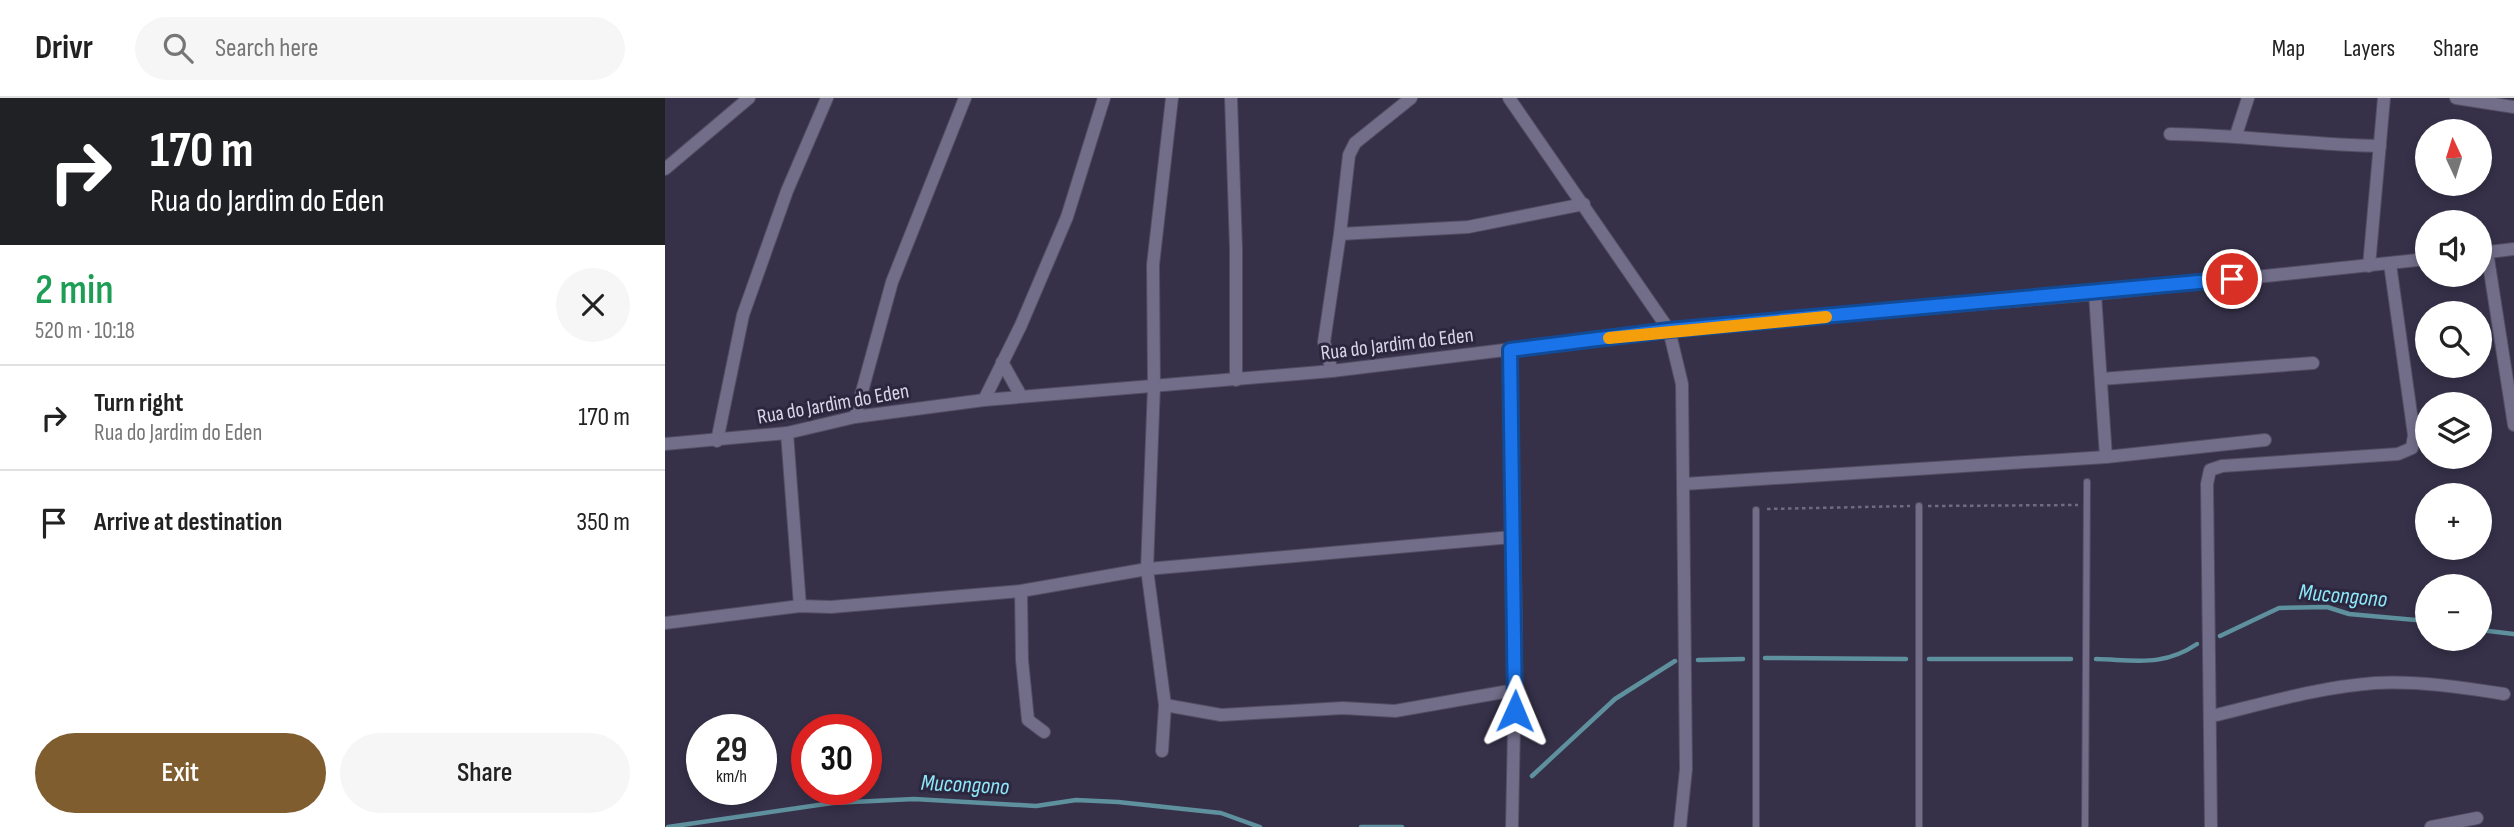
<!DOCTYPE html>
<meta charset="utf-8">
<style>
body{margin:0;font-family:"Sofia Sans Condensed",sans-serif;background:#f6f6f6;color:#222;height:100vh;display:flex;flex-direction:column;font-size:26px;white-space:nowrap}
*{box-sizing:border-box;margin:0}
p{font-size:23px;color:#767676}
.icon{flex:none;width:38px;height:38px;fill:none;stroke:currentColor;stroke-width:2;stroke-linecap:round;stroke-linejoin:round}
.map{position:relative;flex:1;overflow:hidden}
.details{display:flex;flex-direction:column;background:#fff;width:665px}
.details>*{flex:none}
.guide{background:#202124;color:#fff;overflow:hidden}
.needle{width:46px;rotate:356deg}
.tools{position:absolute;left:1750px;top:21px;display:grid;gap:14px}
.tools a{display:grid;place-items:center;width:77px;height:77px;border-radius:50%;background:#fff;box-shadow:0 4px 10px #0003;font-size:35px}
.speed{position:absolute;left:21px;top:616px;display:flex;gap:14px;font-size:35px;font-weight:700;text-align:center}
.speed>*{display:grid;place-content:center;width:91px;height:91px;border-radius:50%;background:#fff;box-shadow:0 4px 10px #0003;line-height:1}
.speed small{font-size:18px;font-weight:400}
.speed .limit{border:10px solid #d22;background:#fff;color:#111}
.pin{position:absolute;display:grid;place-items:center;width:60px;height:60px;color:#fff;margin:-30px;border:4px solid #fff;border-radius:50%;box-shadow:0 2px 7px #0007}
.me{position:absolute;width:77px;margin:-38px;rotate:1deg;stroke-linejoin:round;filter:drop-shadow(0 0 5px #0008)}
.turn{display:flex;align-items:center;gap:24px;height:147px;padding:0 35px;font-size:32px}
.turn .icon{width:91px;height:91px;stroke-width:2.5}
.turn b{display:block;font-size:49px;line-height:60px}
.round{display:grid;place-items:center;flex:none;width:74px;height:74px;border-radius:37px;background:#f6f6f6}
.summary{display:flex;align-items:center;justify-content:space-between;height:119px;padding:0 35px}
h1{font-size:42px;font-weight:600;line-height:52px;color:#1e9e55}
.action{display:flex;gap:14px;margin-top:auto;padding:14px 35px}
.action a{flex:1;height:80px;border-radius:42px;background:#7f5d2f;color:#fff;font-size:28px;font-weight:600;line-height:80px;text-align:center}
.action a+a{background:#f6f6f6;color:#222}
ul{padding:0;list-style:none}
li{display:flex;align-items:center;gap:21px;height:105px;padding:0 35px;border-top:2px solid #e0e0e0}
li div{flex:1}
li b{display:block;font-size:26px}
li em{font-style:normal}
header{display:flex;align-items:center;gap:42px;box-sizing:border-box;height:98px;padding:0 35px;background:#fff;border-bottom:2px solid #e0e0e0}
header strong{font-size:33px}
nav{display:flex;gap:38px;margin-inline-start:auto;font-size:24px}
.search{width:490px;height:63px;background:#f6f6f6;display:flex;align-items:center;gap:18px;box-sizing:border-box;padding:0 24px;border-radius:38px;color:#767676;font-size:26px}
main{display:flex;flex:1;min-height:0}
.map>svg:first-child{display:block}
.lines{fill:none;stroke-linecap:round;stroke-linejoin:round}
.stream{stroke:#5e909d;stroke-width:4.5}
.service-casing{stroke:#524d62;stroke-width:8}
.minor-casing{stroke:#524d62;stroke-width:14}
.path{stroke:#6f6b80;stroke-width:2.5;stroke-dasharray:3.5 3.5;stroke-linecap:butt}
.service{stroke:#726d89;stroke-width:6}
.minor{stroke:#726d89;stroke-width:12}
.route-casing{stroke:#114b97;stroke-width:18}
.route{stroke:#1a73e8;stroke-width:12}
.slow{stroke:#f59e0b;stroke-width:12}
.labels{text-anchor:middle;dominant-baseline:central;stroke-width:6;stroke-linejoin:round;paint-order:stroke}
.street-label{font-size:21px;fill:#d8d6e5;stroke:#2c273f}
.water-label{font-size:23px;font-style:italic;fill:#8de8fa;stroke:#2c273f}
</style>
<header>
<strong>Drivr</strong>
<div class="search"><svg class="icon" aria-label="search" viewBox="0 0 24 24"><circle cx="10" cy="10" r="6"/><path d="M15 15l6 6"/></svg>Search here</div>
<nav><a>Map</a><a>Layers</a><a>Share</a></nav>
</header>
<main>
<section class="details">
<div class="guide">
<div class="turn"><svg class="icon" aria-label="right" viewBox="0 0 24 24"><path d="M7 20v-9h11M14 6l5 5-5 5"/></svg><div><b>170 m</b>Rua do Jardim do Eden</div></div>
</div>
<div class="summary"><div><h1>2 min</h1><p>520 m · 10:18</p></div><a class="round"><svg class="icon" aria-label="close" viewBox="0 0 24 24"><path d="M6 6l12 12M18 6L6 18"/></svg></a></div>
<ul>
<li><svg class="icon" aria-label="right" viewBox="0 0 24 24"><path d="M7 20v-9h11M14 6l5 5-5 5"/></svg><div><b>Turn right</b><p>Rua do Jardim do Eden</p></div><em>170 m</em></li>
<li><svg class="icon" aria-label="arrive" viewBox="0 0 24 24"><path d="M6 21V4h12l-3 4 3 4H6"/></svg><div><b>Arrive at destination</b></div><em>350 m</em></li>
</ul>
<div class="action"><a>Exit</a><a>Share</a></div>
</section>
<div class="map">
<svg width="1849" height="729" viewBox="0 0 1849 729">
<rect width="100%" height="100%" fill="#363149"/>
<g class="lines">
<g class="stream">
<polyline points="1815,532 1849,536"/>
<polyline points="1555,538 1614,510 1662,509 1684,516 1762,523"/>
<polyline points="1100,560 1241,561"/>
<polyline points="1264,561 1406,561"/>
<path d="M1431,561C1471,562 1498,569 1532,546"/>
<polyline points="1033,562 1078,561"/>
<polyline points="867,678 950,601 1010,563"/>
<polyline points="3,729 167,705 249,701 371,708 411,702 453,704 556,715 595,729"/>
<polyline points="696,729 737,729"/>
</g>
<g class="service-casing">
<g id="service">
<polyline points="1254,408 1254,729"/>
<polyline points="1091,729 1091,412"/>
<polyline points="1420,729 1422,384"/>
</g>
</g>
<g class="minor-casing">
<g id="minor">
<polyline points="566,0 571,151 571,282"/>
<polyline points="746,0 690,45 684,57 675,136 803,129 919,106"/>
<polyline points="844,0 1004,232 1017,286 1021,671 1015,729"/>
<polyline points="1791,0 1849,9"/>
<path d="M1505,36C1576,37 1645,47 1715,48"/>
<polyline points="1571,37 1583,0"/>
<polyline points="0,71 84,0"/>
<polyline points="1822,154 1849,327"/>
<polyline points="1815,155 1849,151"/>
<polyline points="1704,168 1719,0"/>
<polyline points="1430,196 1441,359"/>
<polyline points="845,252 851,527 847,729"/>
<polyline points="337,264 356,298"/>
<polyline points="667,273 659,244 675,136"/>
<polyline points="1436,281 1648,265"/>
<polyline points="319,302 356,227 402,119 439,0"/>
<polyline points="190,319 227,184 300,0"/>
<polyline points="122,335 135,508"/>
<polyline points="52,343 78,217 122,93 162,0"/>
<polyline points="0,346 122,335 190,319 319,302 667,273 1004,232 1430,196 1762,161"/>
<polyline points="1019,386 1441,359 1600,342"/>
<polyline points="356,493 357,562 363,622 379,634"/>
<polyline points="0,525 135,508 166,509 356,493 482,471 847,439"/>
<polyline points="500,607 556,617 678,610 730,613 850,592"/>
<path d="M1547,618C1601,605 1655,589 1710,585C1754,583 1796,589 1839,596"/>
<polyline points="497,653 500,607 482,471 489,288 488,167 507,0"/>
<polyline points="1546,729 1542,386 1545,372 1557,368 1733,356 1747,350 1749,337 1725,166"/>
<polyline points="1766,729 1812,720"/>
</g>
</g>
<g class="path">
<polyline points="1263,408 1413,407"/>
<polyline points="1102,411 1245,408"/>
</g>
<use href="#service" class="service"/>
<use href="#minor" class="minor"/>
</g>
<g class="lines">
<g class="route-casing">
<polyline id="route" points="850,613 845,252 1004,232 1567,181"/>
</g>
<use href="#route" class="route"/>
<polyline class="slow" points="944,240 1161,219"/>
</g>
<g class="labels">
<g class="street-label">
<text transform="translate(732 246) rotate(-7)">Rua do Jardim do Eden</text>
<text transform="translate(168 306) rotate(-10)">Rua do Jardim do Eden</text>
</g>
<g class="water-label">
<text transform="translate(1678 498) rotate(5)">Mucongono</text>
<text transform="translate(300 687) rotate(3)">Mucongono</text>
</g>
</g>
</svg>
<div class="tools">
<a><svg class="needle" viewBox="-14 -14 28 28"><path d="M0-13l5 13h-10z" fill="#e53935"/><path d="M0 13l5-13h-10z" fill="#767676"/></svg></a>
<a><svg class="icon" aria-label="sound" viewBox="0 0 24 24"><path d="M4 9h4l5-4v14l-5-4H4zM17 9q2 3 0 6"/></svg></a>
<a><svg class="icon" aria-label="search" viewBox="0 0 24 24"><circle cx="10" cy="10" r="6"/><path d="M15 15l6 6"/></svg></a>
<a><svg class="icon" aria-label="layers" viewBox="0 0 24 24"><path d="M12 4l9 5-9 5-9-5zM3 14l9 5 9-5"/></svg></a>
<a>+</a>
<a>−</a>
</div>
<div class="speed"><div>29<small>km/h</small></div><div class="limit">30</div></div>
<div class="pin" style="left:1567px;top:181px;background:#d93025"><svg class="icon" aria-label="arrive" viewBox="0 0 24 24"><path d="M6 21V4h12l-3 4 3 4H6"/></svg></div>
<svg class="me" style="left:850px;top:613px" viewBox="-20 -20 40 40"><path d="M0-17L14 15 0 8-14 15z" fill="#1a73e8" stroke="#fff" stroke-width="4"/></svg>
</div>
</main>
